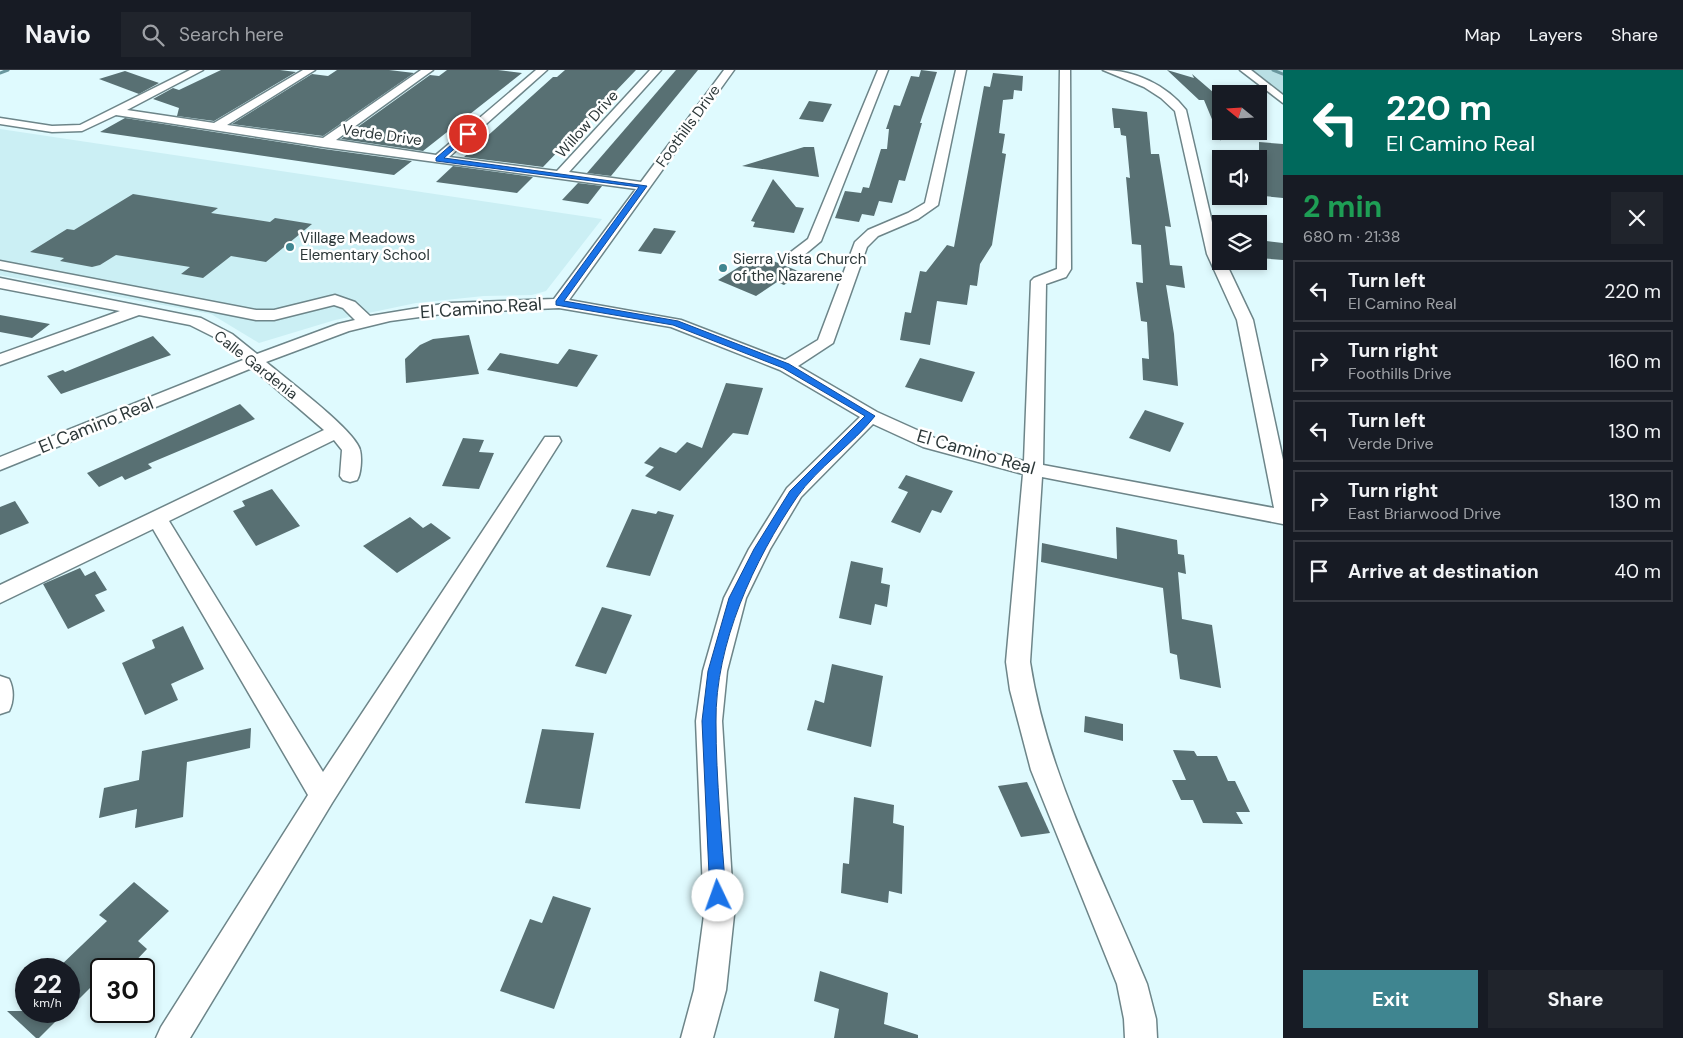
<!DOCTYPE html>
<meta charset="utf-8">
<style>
body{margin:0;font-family:"DM Sans",sans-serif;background:#20242c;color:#f1f3f6;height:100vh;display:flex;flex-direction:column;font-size:19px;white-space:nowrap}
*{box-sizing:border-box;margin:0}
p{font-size:16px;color:#9ea1a6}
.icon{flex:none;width:28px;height:28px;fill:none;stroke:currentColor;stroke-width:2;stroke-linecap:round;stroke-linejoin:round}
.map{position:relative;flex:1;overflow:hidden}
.side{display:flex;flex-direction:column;background:#171b24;width:400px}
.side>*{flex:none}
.top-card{background:#00695c;color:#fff;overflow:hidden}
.needle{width:32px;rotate:288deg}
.buttons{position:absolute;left:1212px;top:15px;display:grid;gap:10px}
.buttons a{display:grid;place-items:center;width:55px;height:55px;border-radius:0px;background:#171b24;box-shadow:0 2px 8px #0003;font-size:25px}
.speed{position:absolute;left:15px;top:888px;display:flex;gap:10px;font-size:25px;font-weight:700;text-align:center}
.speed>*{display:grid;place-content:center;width:65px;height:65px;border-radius:50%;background:#171b24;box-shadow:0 2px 8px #0003;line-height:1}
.speed small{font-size:12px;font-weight:400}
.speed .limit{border:2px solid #111;border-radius:8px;background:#fff;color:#111}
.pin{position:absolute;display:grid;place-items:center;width:42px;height:42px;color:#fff;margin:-21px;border:2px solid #fff;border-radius:50%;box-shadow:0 1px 5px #0007}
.me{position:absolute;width:55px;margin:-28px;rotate:357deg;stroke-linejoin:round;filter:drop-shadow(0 0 4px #0008)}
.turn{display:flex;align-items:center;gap:18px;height:105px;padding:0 20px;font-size:22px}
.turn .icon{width:65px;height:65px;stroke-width:2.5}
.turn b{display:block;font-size:35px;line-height:42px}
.round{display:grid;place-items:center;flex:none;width:52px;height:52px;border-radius:0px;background:#20242c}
.headline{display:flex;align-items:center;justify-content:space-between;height:85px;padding:0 20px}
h1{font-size:30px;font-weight:700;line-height:38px;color:#1e9e55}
.button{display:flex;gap:10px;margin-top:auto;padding:10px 20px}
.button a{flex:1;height:58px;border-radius:0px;background:#3f8590;color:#fff;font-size:20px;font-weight:700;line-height:58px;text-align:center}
.button a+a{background:#20242c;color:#f1f3f6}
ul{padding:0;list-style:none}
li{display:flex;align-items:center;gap:15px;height:62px;margin:0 10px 8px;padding:0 10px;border:2px solid #363941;border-radius:0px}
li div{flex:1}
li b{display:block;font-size:19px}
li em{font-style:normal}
header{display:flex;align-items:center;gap:30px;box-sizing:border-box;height:70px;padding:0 25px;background:#171b24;border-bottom:1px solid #363941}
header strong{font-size:24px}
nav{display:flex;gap:28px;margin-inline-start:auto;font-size:18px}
.search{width:350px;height:45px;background:#20242c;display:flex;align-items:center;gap:12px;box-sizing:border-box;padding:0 18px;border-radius:0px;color:#9ea1a6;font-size:19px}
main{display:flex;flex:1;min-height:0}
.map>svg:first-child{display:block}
.built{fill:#cbeff4}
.green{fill:#b9dfe4}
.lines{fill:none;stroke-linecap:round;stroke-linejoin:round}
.stream{stroke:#6a979e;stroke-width:3}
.building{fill:#587073}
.minor-casing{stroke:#6d8589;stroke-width:3}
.minor{fill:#fff;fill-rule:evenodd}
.route{fill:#1a73e8;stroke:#114b97}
.poi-dot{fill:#3f8590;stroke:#fff;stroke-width:2}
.labels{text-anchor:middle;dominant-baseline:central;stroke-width:5;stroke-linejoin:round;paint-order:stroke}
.far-street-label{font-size:15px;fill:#2c3738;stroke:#fff}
.far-poi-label{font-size:15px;fill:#2c3738;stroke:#fff;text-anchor:start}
.street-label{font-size:18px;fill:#2c3738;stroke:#fff}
</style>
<header>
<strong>Navio</strong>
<div class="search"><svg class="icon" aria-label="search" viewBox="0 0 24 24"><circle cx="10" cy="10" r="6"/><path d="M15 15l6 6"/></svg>Search here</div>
<nav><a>Map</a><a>Layers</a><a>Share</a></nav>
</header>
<main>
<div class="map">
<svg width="1283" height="968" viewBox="0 0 1283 968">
<rect width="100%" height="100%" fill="#dffafe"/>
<polygon class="built" points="0,59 602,149 546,221 532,225 484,226 416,233 335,250 259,273 211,244 0,205"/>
<polygon class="green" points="1240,0 1283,0 1283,34"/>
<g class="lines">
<g class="stream">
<polyline points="1273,0 1283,4"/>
<polyline points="0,3 8,0"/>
</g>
</g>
<g class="building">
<polygon points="221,0 280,0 296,2 214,51 177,46 179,38 153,29 173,18 179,20"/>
<polygon points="337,0 389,0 414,3 323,66 232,54 312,4 328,6"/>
<polygon points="447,0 498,0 522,3 423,81 341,69 430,5 439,6"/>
<polygon points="565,0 636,0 543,97 464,87 553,7 557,7"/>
<polygon points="676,0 698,0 611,106 587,103"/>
<polygon points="921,0 937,2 920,53 922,53 905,111 899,110 892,133 879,131 874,146 862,144 859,152 835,148 845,121 861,123 863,117 869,118 881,79 887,79 889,59 886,59 894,35 900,36 911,6 919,7"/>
<polygon points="1167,0 1194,8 1192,4 1221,29 1221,71 1204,30 1199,30"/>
<polygon points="125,1 159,13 139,24 99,9"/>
<polygon points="993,3 1023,6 1022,21 1014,20 1013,29 1003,30 999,63 1005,64 1002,83 1006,84 992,175 980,194 977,216 970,215 967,235 937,231 930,275 900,270 905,242 911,243 920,201 926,202 947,175 954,177 984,16 990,17"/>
<polygon points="809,31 832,34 823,52 799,49"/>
<polygon points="1112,38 1147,42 1151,84 1159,84 1171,157 1165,156 1170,195 1182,196 1185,218 1166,215 1174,264 1178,316 1143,310 1142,288 1149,289 1147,252 1141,251 1136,212 1143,213 1141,175 1132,174 1126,107 1130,108 1126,66 1121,65 1120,58 1114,58"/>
<polygon points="125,48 324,79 412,91 394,105 100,62"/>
<polygon points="1259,72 1283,74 1283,128 1264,126 1259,108"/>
<polygon points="804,77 814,77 819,107 742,96"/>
<polygon points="453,96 533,107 517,123 436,112"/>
<polygon points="773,109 796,137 804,138 794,163 753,157 755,152 751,151"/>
<polygon points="578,113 602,116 588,134 562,130"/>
<polygon points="133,124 218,138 211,143 270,152 275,148 312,154 266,192 231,186 203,208 181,204 190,197 116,185 100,195 92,197 60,191 64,188 30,182 67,159 74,160"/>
<polygon points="654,158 676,161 661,184 638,181"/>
<polygon points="1259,170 1283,173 1283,190 1259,188"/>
<polygon points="758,185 803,203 784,215 777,212 756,226 718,210"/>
<polygon points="0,245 50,254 32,268 0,262"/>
<polygon points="469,265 479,304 406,313 405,289 420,275 433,269"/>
<polygon points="153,266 171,285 61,324 47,306 63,300 65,302"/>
<polygon points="569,279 598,285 577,317 487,300 500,283 558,294"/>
<polygon points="920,288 975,302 962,332 905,317"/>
<polygon points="726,313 763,318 748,365 733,363 680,421 645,406 654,397 644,393 660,377 676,383 687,372 702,378"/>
<polygon points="240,334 255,349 148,394 152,398 125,410 122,406 99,417 87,403"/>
<polygon points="1145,340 1184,353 1170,382 1129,368"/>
<polygon points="463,368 484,370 479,382 494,383 479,419 442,416"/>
<polygon points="906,405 953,421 941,443 932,440 920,463 891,452 908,422 898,418"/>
<polygon points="272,419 300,456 256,476 233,441 245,436 242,431"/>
<polygon points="15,431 29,453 0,465 0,437"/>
<polygon points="632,439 656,444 658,441 674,445 650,506 606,497"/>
<polygon points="410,447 423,458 431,453 451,468 397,503 363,476"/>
<polygon points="1116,457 1177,470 1178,484 1184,485 1186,504 1178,502 1182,549 1212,555 1221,618 1180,609 1177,585 1170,583 1163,518 1041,492 1042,473 1117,489"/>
<polygon points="851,491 883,498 881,513 890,515 887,537 875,534 871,555 839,548"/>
<polygon points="80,498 85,506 95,501 107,520 95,525 105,541 68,559 43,514"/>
<polygon points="602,537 632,545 606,604 575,596"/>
<polygon points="183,556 204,599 171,614 178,630 145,645 122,593 155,578 152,570"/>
<polygon points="832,594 883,606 871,677 807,660 815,630 824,633"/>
<polygon points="1085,646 1123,654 1123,671 1084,662"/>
<polygon points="251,658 250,678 187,692 183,747 135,758 137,739 99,748 104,718 139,710 142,681"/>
<polygon points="542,659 594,663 580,739 525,733"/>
<polygon points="1173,680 1194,681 1197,686 1217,686 1228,711 1235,711 1250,742 1236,742 1243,754 1203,753 1193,730 1181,730 1172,710 1186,710"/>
<polygon points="1027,712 1050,763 1021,767 998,716"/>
<polygon points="854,727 894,735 893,753 904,756 902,824 889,821 888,833 841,823 843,793 849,794"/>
<polygon points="134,812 169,841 138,871 147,879 128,899 101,899 101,907 69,939 69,899 57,899 107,851 99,845"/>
<polygon points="553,826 591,838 554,939 500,921 530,849 542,853"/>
<polygon points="820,901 888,923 884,954 918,965 918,968 834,968 839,939 814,931"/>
<polygon points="7,941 66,941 39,968 36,968"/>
</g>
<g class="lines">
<g class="minor-casing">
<g id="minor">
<path d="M190,0H203L127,40L214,53L303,0H315L227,55L323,68L421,0H433L336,70L436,85L536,0H547L449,87L557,101L650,0H661L569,102L641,112L724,0H734L569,230L681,250L785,290L818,270L855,172L868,160L908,143L925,133L956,0H966L938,135L918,149L878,166L867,177L833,273L798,296L877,342L937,369L1024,391L1031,211L1034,208L1057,199L1060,0H1070L1071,199L1066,207L1046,214L1043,395L1274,438L1237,250L1207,184L1175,41L1161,28L1144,17L1103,0C1134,0 1167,15 1186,40L1221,191H1225L1253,250L1283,390V454L1042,407L1030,592C1047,704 1104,810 1147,914L1156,949L1157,968H1125L1124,949L1117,914L1031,700L1010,620L1006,592L1023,404L923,377L873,354L801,427L770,479L746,528L727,601L722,651L734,845L726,920L713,968H681L694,920L704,845L696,651L703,601L724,528L749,479L787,418L860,347L780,300L671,257L559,238L449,243L390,251L349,261L266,292C284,307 356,361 360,380C362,388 361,404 357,410L350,412L343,410L340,406L342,380L334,370L169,451L323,702L545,367H559L561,371L332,733L190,968H156L161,957L308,725L153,459L0,533V515L324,360L252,298L0,400V387L243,290L220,270L190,255L139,245L0,295V284L120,241L0,218V208L201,248L232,264L257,284L338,254L355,250L343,238L334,235L274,250H256L0,199V191L256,240H274L335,225L355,232L370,246L449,233L554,229L636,119L324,77L116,45L82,61L52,62L0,54V48L52,56L80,55Z"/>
<polygon points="878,0 888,0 821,171 797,191 787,191 785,188 787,185 808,169"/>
<polygon points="1240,0 1251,0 1283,25 1283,33"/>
<path d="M0,606L9,609C14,619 14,631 9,641L0,644Z"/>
</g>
</g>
<use href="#minor" class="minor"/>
</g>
<path class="route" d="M466,62L471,64L444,88L647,116L564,231L678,251L789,294L875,346C853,374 817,398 797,427C754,490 715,574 716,652C716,710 722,768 726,826L723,831L718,833L712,831L710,826L702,651L708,601L729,528L754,479L790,421L865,346L783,298L673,255L556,235V231L639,117L436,91V88Z"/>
<g class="poi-dot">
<circle cx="290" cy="177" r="5"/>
<circle cx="723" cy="198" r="5"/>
</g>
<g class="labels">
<g class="far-street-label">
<text transform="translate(587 54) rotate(-48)">Willow Drive</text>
<text transform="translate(688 56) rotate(-54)">Foothills Drive</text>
<text transform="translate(382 65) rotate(8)">Verde Drive</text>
<text transform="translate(256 295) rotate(38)">Calle Gardenia</text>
</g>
<g class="far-poi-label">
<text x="300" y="168">Village Meadows<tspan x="300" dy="17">Elementary School</tspan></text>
<text x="733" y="189">Sierra Vista Church<tspan x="733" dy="17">of the Nazarene</tspan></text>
</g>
<g class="street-label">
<text transform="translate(481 238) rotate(-4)">El Camino Real</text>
<text transform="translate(96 355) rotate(-22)">El Camino Real</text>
<text transform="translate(976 382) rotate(16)">El Camino Real</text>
</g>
</g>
</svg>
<div class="buttons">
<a><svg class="needle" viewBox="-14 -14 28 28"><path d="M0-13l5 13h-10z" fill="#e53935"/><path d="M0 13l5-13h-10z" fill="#9ea1a6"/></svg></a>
<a><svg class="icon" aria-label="sound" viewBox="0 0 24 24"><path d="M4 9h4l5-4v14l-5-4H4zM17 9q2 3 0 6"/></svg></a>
<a><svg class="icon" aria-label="layers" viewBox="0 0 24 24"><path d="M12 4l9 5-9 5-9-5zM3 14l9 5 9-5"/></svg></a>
</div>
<div class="speed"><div>22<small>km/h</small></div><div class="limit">30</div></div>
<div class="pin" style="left:468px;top:64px;background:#d93025"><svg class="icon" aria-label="arrive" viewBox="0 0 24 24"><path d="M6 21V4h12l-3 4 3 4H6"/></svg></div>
<svg class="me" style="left:718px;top:826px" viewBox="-20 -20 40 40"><circle r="19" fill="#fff"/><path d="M0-13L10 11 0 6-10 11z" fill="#1a73e8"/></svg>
</div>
<section class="side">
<div class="top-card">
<div class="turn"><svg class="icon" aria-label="left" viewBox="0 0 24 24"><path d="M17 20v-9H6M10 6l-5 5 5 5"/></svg><div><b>220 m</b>El Camino Real</div></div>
</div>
<div class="headline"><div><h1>2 min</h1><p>680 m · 21:38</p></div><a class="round"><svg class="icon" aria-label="close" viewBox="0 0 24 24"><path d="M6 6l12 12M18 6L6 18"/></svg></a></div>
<ul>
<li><svg class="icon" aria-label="left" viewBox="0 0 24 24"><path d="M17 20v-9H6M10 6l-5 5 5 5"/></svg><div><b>Turn left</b><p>El Camino Real</p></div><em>220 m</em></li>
<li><svg class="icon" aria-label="right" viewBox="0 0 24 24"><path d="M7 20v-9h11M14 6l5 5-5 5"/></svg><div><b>Turn right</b><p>Foothills Drive</p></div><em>160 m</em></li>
<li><svg class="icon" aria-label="left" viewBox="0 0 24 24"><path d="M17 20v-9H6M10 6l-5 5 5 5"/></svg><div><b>Turn left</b><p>Verde Drive</p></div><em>130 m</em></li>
<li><svg class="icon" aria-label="right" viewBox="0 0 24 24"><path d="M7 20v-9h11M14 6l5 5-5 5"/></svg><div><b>Turn right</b><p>East Briarwood Drive</p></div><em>130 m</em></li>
<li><svg class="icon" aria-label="arrive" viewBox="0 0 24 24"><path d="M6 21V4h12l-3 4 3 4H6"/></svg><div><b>Arrive at destination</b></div><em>40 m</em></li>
</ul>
<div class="button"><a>Exit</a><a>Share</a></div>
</section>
</main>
